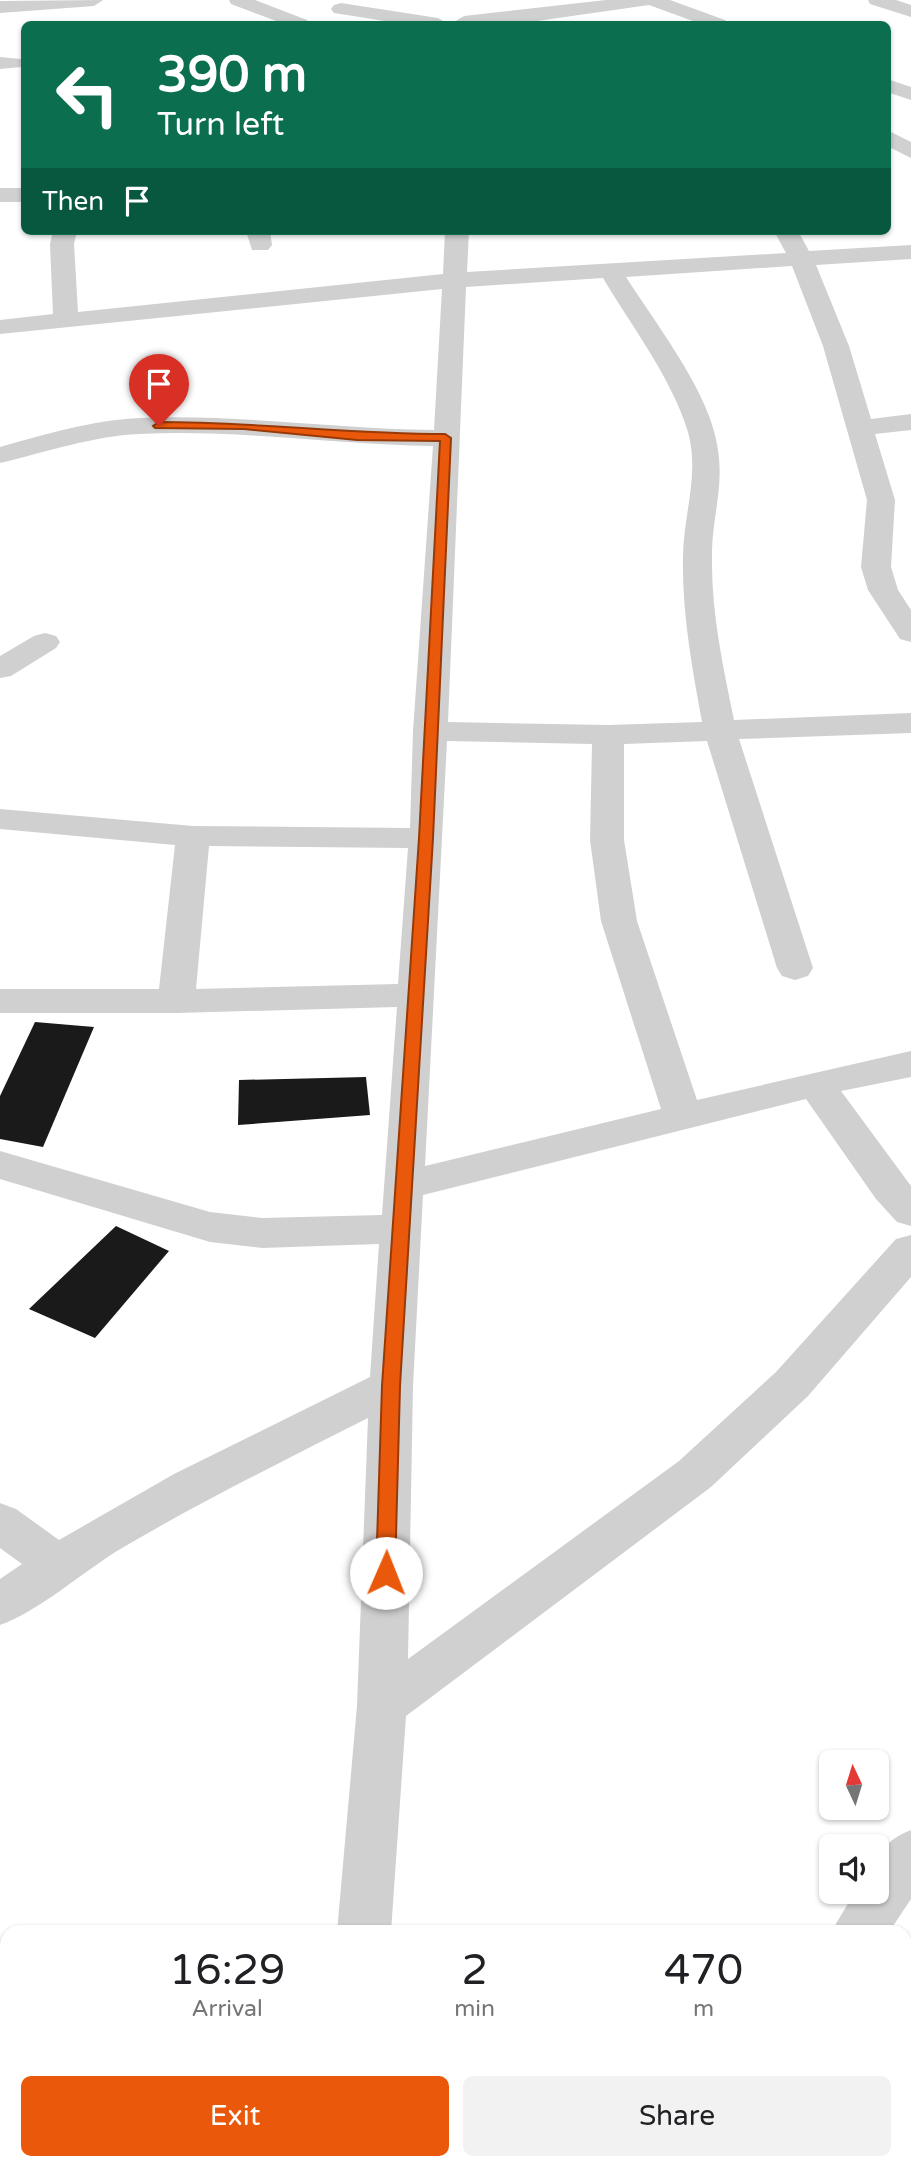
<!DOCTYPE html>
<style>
body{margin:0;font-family:"Varela Round",sans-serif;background:#f2f2f2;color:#202124;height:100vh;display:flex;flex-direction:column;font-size:26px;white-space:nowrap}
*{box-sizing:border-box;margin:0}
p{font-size:23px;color:#757577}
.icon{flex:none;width:38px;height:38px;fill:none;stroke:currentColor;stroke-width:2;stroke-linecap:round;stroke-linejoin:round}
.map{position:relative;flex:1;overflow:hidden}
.side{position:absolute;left:0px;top:1925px;width:912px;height:245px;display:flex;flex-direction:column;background:#fff;border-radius:21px 21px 0 0;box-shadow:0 2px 5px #0004}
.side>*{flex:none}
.banner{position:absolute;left:21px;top:21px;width:870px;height:214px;border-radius:10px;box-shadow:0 2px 5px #0004;background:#0b6e4f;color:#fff;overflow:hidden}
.needle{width:46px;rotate:356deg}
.fabs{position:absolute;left:819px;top:1750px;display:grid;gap:14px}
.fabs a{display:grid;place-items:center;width:70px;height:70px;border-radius:10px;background:#fff;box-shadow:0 2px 5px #0004;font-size:35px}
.pin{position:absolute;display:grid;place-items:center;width:60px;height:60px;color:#fff;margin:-72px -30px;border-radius:50% 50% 50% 0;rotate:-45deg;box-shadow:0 0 7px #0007}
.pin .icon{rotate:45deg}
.me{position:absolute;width:77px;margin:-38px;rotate:1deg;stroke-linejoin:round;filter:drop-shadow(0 0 5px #0008)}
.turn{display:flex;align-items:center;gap:24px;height:147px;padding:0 21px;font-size:32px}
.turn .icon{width:91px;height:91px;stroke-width:2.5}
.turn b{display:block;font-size:49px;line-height:60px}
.then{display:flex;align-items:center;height:66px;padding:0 21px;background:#0003;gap:14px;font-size:26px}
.eta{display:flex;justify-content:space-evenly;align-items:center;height:119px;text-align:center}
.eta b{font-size:42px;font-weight:600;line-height:49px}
.button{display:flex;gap:14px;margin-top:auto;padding:14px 21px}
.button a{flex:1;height:80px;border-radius:10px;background:#ea580c;color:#fff;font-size:28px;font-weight:600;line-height:80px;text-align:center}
.button a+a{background:#f2f2f2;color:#202124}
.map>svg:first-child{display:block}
.building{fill:#1a1a1a}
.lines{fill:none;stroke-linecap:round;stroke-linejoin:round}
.minor{fill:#d0d0d0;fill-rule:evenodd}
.rail-casing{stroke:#888;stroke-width:10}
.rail{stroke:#fff;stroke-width:7;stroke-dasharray:21;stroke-linecap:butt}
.route{fill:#ea580c;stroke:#983908;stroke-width:2}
</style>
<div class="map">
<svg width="911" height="2170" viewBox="0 0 911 2170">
<rect width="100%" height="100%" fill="#fff"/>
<g class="building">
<polygon points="35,1022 94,1027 43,1147 0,1139 0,1096"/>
<polygon points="366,1077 370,1115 238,1125 239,1080"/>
<polygon points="116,1226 169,1251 95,1338 29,1309"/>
</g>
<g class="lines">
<g class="minor">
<polygon points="103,0 94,6 0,13 0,1"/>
<polygon points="229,0 255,0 307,20 310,24 284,24 231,4"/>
<polygon points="606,0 670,0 725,20 728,24 701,24 649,5 516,24 454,22 464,16"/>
<polygon points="868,0 896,0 911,5 911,17 870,4"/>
<polygon points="341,3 438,18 448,24 404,24 334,13 331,9 334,5"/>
<polygon points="0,57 21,59 24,63 21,67 0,69"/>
<polygon points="887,79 911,87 911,100 887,92"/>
<polygon points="887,130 911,142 911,158 887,146"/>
<rect x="0" y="188" width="24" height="14"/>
<path d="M53,231H77L74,244L78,312L443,274L445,231H469L467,272L786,253L774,231H798L809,251L911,245V259L816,265L849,346L871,419L911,414V430L875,434L895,500L891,567L898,590L911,610V642L900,639L868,590L861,567L867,500L823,346L792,266L626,277C654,321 703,384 715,435C727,483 712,511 712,556C711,612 723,666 734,720L911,713V733L739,739L813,968L808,976L795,980L782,976L777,968L707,741L624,744V840L637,921L697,1100L911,1051V1077L841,1091L911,1186V1226L897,1222L876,1199L806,1099L423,1195L413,1386L408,1659L679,1461L776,1372L896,1239L911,1235V1277L808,1396L711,1487L406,1716L391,1932H337L357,1706L368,1418C285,1460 202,1501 122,1548C85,1570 38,1612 0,1625V1579L22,1564L0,1548V1503L16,1509L59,1540L174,1474L370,1377L379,1244L262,1248L210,1242L0,1179V1151L210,1212L262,1218L382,1215L397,1007L176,1013H0V989H159L175,845L0,829V809L193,826L410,828L413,731L433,446C335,445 238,429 140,434C92,436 47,452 0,463V447C46,434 92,420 141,418C239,414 336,429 434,430L442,289L0,334V320L53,314L50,244ZM603,278C632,327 671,377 688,432C700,475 683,515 683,558C682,614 692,667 702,722L608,725L448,722L466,287ZM447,741L592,744L590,840L601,921L661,1109L425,1166ZM209,846L408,848L398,984L196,989Z"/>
<polygon points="246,231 270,231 272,245 268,250 252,250"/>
<polygon points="45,633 56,636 60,642 56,648 11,676 0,678 0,656 34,636"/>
<path d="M911,1830V1899L889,1932H831L855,1892H877C877,1859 878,1843 911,1830Z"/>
<polygon points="85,2163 147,2163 144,2170 82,2170"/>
<rect x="316" y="2163" width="58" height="7"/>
<polygon points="673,2163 732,2163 729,2170 670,2170"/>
</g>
<g class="rail-casing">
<g id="rail">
<polyline points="905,2064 911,2054"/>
<polyline points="839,2170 843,2163"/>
</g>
</g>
<use href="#rail" class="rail"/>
</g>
<path class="route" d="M159,422C255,422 349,434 445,434L451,438L433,838L400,1386L395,1573L392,1578H379L376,1573L382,1386L419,838L440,441L357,440L244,429L155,428L153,426Z"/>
</svg>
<div class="fabs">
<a><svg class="needle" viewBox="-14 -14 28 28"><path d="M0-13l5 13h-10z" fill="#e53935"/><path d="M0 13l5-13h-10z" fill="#757577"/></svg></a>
<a><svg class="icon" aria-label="sound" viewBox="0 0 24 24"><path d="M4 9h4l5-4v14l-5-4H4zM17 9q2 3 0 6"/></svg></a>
</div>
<div class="pin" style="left:159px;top:426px;background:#d93025"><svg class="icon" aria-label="arrive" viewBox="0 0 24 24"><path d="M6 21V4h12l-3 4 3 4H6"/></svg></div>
<svg class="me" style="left:386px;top:1573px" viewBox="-20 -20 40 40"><circle r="19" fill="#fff"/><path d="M0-13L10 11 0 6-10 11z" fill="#ea580c"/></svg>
<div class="banner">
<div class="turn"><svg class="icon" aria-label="left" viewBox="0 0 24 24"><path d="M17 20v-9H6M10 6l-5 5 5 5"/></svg><div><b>390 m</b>Turn left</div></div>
<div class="then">Then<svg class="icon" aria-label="arrive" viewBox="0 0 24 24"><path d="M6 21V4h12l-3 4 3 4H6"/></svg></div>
</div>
<section class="side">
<div class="eta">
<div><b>16:29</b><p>Arrival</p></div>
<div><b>2</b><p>min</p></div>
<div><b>470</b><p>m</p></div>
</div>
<div class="button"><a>Exit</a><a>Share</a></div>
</section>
</div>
